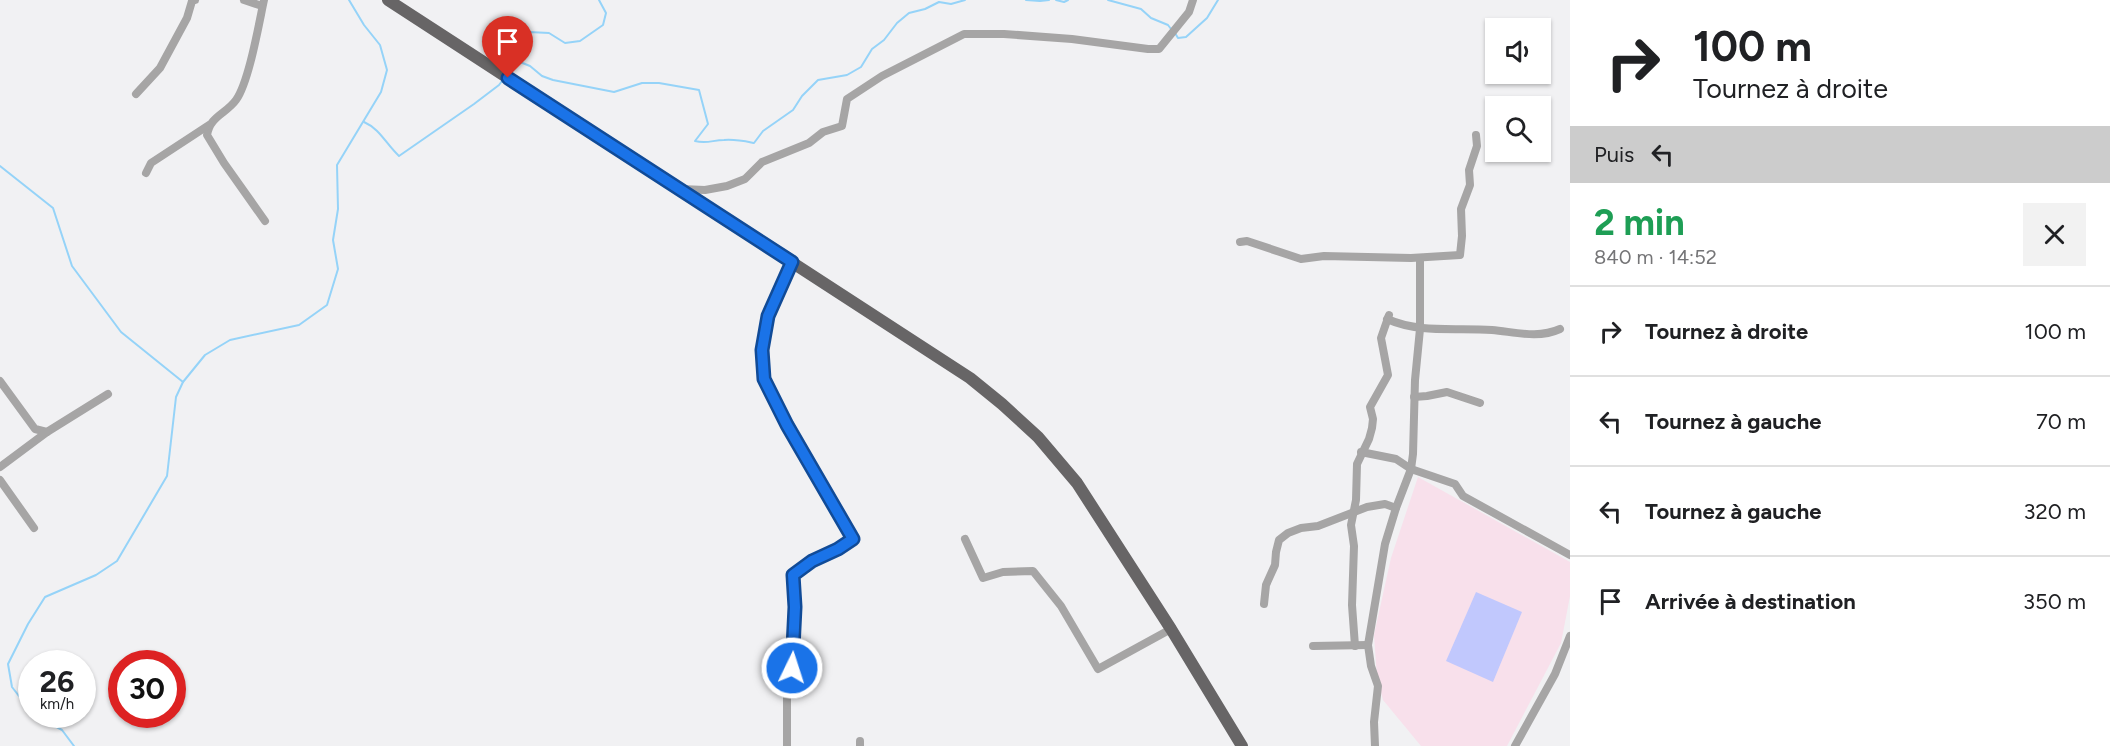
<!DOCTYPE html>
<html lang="fr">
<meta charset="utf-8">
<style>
body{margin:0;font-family:Figtree,sans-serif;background:#f2f2f2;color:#202124;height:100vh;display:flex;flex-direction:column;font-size:22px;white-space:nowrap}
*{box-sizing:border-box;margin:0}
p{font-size:20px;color:#757577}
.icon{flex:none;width:33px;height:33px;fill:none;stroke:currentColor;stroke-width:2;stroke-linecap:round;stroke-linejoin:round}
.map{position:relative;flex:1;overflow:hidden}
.sheet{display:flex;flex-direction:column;background:#fff;width:540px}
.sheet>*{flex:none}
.hud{background:#fff;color:#202124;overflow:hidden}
.tools{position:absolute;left:1485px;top:18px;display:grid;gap:12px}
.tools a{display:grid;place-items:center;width:66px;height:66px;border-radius:0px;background:#fff;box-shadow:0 2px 4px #0004;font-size:30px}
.speed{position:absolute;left:18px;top:650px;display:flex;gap:12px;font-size:30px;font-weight:700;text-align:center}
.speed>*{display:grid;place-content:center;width:78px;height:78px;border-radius:50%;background:#fff;box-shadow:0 2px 4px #0004;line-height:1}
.speed small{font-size:15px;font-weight:400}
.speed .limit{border:9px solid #d22;background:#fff;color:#111}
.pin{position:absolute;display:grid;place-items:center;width:51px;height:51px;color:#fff;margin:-62px -26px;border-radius:50% 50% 50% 0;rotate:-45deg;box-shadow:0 0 6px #0007}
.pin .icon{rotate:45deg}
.me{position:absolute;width:66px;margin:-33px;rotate:4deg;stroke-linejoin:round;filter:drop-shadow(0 0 4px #0008)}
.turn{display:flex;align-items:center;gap:21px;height:126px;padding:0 24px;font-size:27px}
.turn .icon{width:78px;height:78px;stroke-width:2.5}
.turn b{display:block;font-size:42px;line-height:51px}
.then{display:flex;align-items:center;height:57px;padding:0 24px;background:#0003;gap:12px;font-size:22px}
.round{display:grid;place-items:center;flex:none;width:63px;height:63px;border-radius:0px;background:#f2f2f2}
.head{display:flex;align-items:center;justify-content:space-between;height:102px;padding:0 24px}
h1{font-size:36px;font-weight:700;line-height:45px;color:#1e9e55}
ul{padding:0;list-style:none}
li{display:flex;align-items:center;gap:18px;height:90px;padding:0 24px;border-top:2px solid #e0e0e0}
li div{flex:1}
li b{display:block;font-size:22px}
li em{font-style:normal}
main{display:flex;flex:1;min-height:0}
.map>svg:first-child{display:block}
.education{fill:#f8e0eb}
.green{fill:#c1c8fd}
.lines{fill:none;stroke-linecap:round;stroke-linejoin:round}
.stream{stroke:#95d3f8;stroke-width:2}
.street{stroke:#a6a5a5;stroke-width:8}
.primary{stroke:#676566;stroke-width:12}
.route-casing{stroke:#114b97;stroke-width:15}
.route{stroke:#1a73e8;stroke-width:10}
</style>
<main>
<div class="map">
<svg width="1570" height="746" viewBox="0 0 1570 746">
<rect width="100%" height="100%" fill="#f1f1f3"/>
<polygon class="education" points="1418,477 1570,562 1570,596 1561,643 1507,746 1421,746 1383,700 1377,677 1374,635 1391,558"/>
<polygon class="green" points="1476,592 1522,612 1493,682 1446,661"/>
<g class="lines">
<g class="stream">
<polyline points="1026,0 1040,1 1049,0"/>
<polyline points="1056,0 1064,2 1068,0"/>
<polyline points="1108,0 1141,9 1151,18 1168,25 1171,29"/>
<polyline points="1175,33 1178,38 1186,37 1207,18 1218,0"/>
<path d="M515,60L530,66L542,76L553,80L614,92L642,83H659L699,90L708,124L695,141C707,144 713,140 724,140C735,139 744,141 754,143L763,131L793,110L802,96L818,80L847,75L861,67L872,49L884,40L897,23L909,13L925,9L939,2L951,4L965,0"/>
<polyline points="507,74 529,32 549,33 565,43 580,41 603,25 606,13 599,0"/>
<path d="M364,122C380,129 386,144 399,156L474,104L499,85L502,81"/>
<polyline points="0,166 53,208 72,266 121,332 183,382"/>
<polyline points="32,713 12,687 8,664 28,624 45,597 96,575 117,561 167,476 176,397 183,382 205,355 230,340 299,325 327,305 338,269 333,240 338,209 337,165 381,92 387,70 380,45 364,25 349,0"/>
<polyline points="33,714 62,730 74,746"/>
</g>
<g class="street">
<polyline points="244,0 262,6"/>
<path d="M264,0C259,23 249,82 236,100C226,114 210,116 207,135L224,163L265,221"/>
<polyline points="136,94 160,68 187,18 192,1 195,0"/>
<polyline points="146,173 151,163 209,125"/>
<polyline points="681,189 705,190 727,186 745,179 762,162 809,143 823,132 842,126 847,99 882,76 964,34 1004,34 1072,39 1148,49 1159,49 1189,12 1193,0"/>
<polyline points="1240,242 1247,241 1301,259 1324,256 1411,258 1460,255 1462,236 1461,209 1470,185 1469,170 1477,146 1476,135"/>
<path d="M1387,319C1421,334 1456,327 1492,330C1515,332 1538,339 1560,329"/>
<polyline points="0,381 35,429 47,432 108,394"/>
<polyline points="1414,397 1427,396 1447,392 1480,403"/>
<polyline points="1361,452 1396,459 1411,469 1455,484 1463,496 1570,555"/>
<polyline points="0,467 47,432"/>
<polyline points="0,480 34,528"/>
<polyline points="965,539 983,578 1003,572 1033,571 1061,606 1098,669 1171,629"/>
<polyline points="1264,604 1266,585 1275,565 1276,552 1279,540 1288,533 1301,528 1318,526 1367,507 1385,504 1396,508"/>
<polyline points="1313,646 1368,645"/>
<polyline points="1355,646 1352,605 1354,546 1351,525 1356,500 1357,464 1369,439 1372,428 1373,419 1370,407 1388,375 1381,338 1389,315"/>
<polyline points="860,741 860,746"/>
<polyline points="787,746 787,691 792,668 794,638 793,575 812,561 838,549 853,539 787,425 763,379 762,350 768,316 792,262"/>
<polyline points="1375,746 1374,722 1378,686 1371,666 1368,645 1385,544 1396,508 1411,469 1413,454 1415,380 1420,329 1420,258"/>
<polyline points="1515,746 1555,674 1570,636"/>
</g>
<polyline class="primary" points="388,0 970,378 1002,404 1038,437 1077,483 1171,629 1242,746"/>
</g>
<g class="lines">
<g class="route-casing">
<polyline id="route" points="508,78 792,262 768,316 762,350 764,379 787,425 853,539 838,549 812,561 793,575 795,607 792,668"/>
</g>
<use href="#route" class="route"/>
</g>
</svg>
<div class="tools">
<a><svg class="icon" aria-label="sound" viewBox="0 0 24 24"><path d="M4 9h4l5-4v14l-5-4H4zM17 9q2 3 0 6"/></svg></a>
<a><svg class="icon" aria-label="search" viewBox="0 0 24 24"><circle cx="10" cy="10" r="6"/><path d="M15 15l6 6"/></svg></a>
</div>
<div class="speed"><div>26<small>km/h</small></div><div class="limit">30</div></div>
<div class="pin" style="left:508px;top:78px;background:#d93025"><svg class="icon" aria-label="arrive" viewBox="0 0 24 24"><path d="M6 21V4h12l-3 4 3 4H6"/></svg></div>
<svg class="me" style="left:792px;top:668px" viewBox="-20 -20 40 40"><circle r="17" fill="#1a73e8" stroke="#fff" stroke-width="3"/><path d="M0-11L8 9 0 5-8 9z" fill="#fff"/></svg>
</div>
<section class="sheet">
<div class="hud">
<div class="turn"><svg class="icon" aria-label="right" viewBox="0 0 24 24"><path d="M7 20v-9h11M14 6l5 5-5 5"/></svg><div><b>100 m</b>Tournez à droite</div></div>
<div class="then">Puis<svg class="icon" aria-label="left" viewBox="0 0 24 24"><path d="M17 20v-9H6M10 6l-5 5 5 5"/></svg></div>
</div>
<div class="head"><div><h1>2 min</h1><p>840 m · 14:52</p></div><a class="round"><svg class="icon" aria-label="close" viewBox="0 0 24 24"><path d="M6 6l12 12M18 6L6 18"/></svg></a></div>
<ul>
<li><svg class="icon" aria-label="right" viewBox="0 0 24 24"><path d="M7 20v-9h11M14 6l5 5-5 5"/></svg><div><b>Tournez à droite</b></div><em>100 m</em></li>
<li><svg class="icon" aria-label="left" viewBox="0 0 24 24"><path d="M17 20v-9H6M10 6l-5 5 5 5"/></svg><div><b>Tournez à gauche</b></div><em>70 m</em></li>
<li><svg class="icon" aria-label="left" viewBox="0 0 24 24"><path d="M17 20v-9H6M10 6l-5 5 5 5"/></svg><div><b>Tournez à gauche</b></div><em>320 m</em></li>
<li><svg class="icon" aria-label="arrive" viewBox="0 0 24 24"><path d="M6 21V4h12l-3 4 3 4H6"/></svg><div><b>Arrivée à destination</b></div><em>350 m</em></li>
</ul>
</section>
</main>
